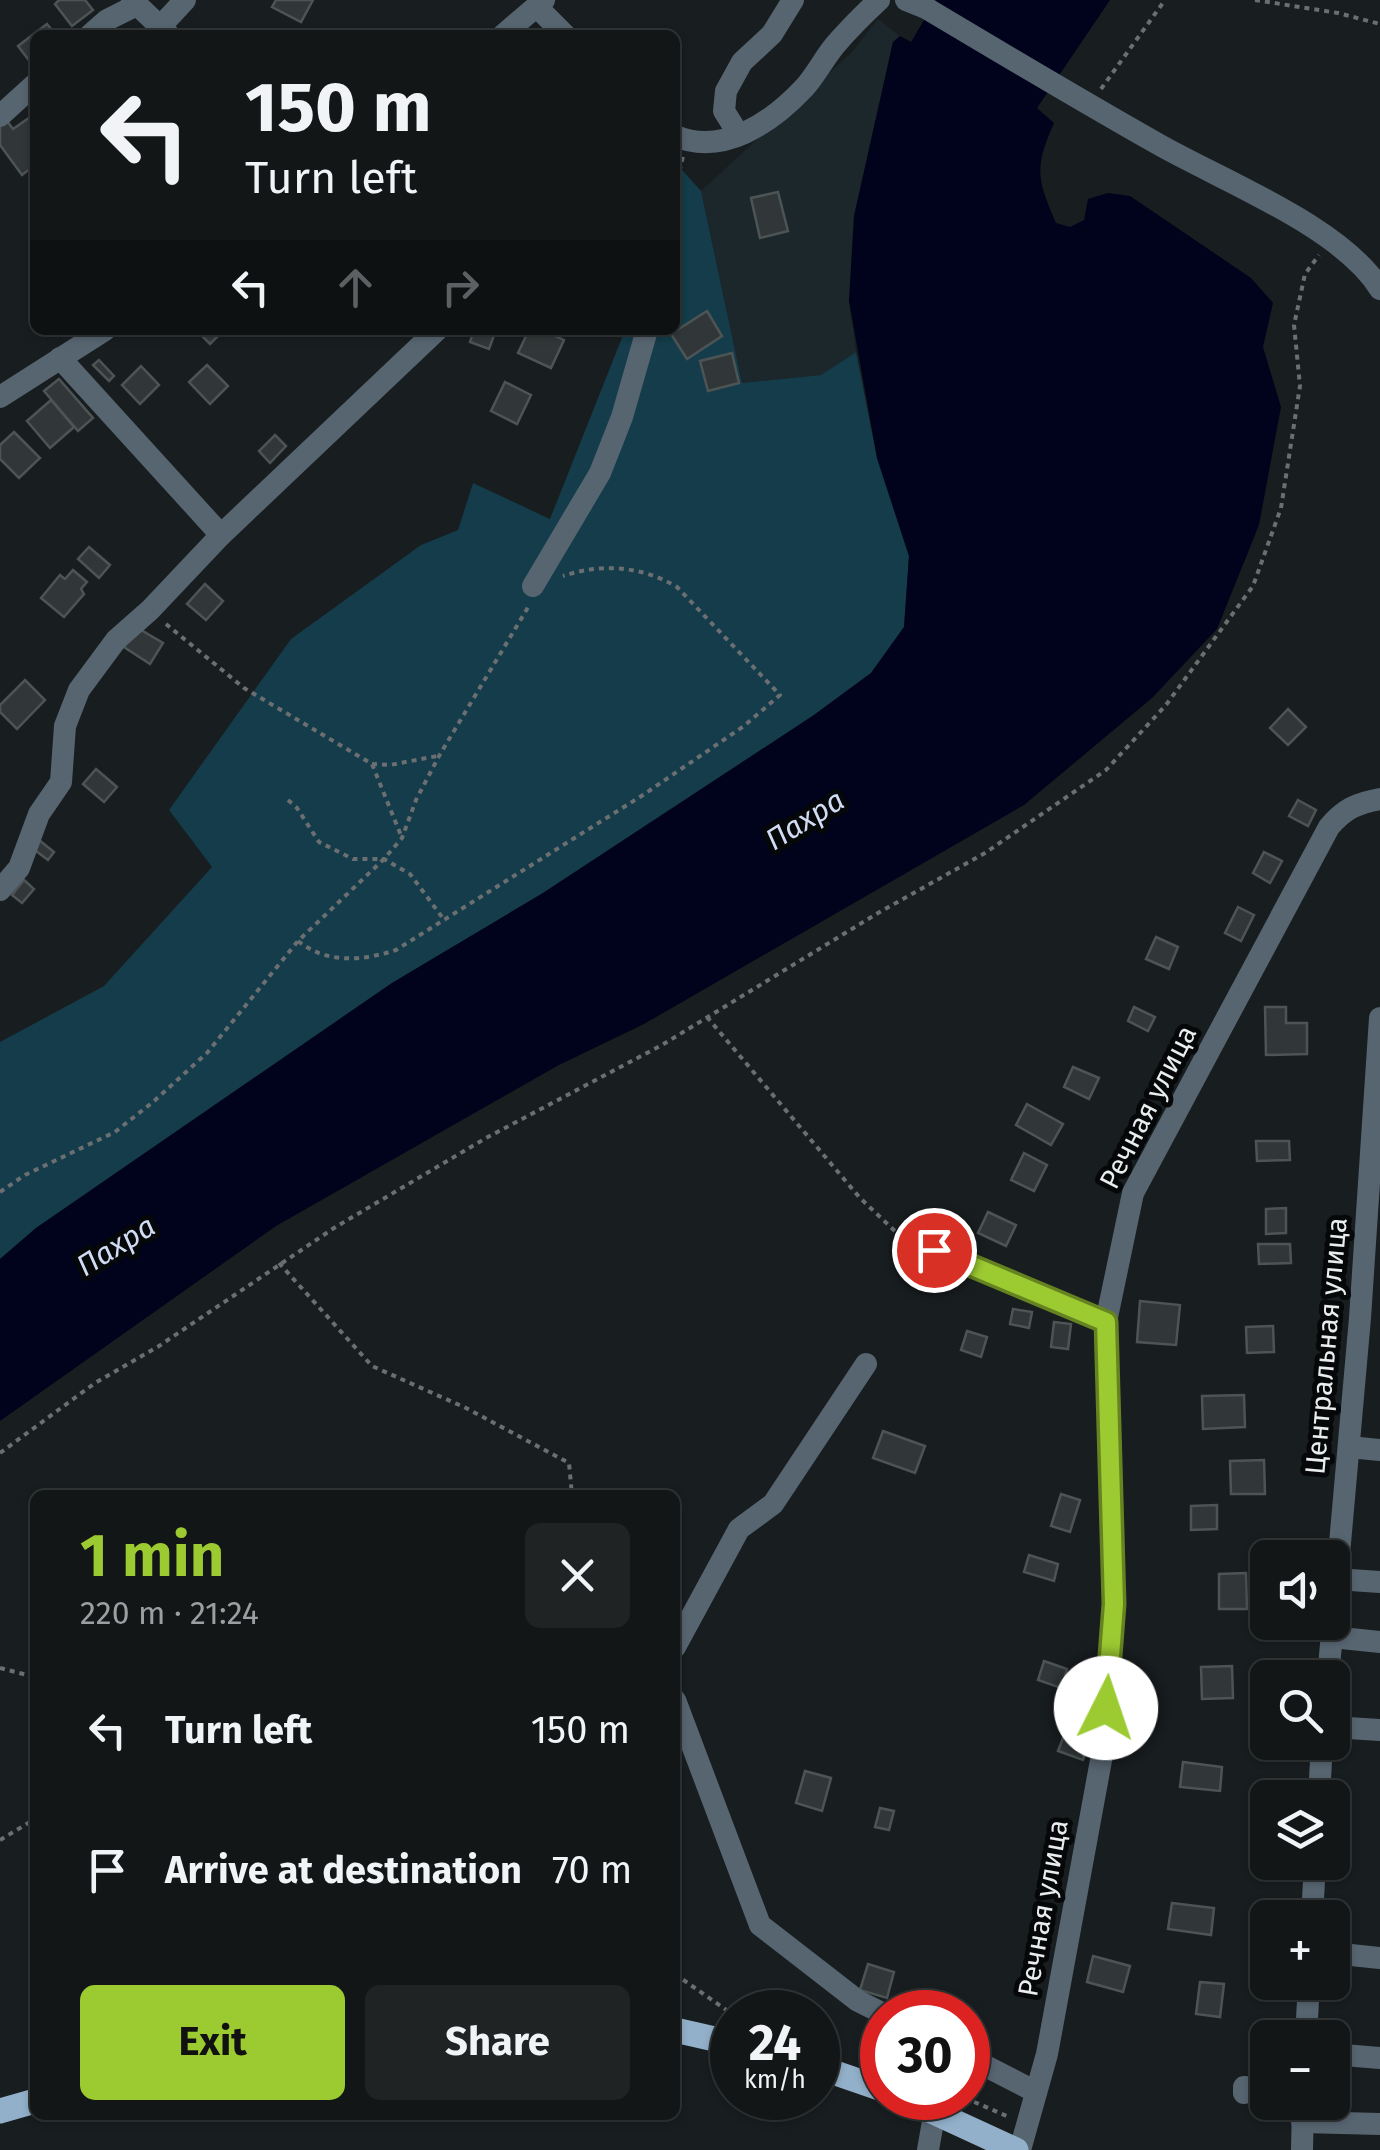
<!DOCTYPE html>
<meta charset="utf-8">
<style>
body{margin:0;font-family:"Fira Sans",sans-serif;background:#1f2324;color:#f1f3f6;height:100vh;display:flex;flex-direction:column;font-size:38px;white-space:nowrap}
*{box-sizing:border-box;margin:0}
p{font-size:32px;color:#9c9fa1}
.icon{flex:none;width:55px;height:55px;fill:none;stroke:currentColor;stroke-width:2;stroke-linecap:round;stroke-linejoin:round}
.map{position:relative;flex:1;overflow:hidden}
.panel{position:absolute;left:30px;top:1490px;width:650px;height:630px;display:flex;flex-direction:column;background:#121617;border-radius:15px;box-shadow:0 2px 8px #0004,0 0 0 2px #313536}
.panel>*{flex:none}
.banner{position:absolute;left:30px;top:30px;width:650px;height:305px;border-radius:15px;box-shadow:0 2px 8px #0004,0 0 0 2px #313536;background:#121617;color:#f1f3f6;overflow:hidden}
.controls{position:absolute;left:1250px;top:1540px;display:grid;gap:20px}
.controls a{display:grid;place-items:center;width:100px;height:100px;border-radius:15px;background:#121617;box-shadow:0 2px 8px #0004,0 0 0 2px #313536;font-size:50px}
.speed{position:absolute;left:710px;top:1990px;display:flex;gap:20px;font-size:50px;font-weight:700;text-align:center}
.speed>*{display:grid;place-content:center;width:130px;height:130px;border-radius:50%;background:#121617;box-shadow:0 2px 8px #0004,0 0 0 2px #313536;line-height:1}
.speed small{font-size:25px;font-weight:400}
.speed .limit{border:15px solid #d22;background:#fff;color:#111}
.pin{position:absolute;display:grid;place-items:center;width:85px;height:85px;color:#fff;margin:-42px;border:5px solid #fff;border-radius:50%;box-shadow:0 2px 10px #0007}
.me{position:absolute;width:110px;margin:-55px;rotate:4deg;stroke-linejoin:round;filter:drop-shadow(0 0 8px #0008)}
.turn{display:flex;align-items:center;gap:35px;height:210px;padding:0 50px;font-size:45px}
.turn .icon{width:130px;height:130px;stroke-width:2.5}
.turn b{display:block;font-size:70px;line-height:85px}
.lanes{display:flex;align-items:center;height:95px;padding:0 50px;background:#0003;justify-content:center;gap:50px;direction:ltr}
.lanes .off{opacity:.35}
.round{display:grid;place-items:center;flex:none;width:105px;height:105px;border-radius:15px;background:#1f2324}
.head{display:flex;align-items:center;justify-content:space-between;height:170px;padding:0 50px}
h1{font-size:60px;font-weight:700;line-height:75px;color:#9cca31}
.button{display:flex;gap:20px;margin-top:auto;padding:20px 50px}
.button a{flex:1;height:115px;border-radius:15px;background:#9cca31;color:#111;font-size:40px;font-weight:700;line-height:115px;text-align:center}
.button a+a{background:#1f2324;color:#f1f3f6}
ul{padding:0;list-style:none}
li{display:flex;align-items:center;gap:30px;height:140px;padding:0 50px}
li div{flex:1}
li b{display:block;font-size:38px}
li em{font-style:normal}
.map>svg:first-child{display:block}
.built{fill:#1c272c}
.green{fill:#143c4a}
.water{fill:#00031b}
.building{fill:#313738;stroke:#4d5455;stroke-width:2.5}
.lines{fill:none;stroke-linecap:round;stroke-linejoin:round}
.path{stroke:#6b6f71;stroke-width:4;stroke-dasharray:5 5;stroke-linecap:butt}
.minor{stroke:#576571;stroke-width:22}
.major{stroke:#92b0c9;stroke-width:25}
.route-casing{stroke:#658320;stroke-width:25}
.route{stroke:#9cca31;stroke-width:18}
.labels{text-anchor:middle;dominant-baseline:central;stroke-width:10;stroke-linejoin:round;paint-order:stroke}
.street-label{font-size:28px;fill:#e9edee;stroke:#050708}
.water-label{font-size:30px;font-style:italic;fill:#d1dcf4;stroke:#050708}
</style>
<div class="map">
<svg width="1380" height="2150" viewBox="0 0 1380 2150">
<rect width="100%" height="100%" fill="#181d1f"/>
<polygon class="built" points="878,19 900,36 893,42 854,216 849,301 856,352 821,375 742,383 701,191 852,52"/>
<polygon class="green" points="675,162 701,191 742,383 821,375 856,352 877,458 909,556 904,627 871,673 814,715 543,893 392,983 36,1228 0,1259 0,1042 104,986 212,867 169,810 291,639 421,545 458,530 473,483 550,519 625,330 675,330"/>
<path class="water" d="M936,0H1110L1037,108L1054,123C1034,168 1037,179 1056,223L1070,227L1084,220L1088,199L1108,193L1130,196L1251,278L1273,303L1263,347L1281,407L1259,525L1217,629L1152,698L1024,805L644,1024L557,1066L276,1226L0,1421V1259L36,1228L392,983L543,893L814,715L871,673L904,627L909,556L877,458L849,301L854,216L893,42L900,36L911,42Z"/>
<g class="building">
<polygon points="59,0 85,0 93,10 72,26 55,4"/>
<polygon points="276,0 313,0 301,22 272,7"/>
<polygon points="47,24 56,35 35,35 35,60 31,63 18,46"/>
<polygon points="33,115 35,165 22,175 0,145 0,126 7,121 13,129"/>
<polygon points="778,192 788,231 760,238 751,198"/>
<polygon points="707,311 722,336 687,359 671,334"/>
<polygon points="196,330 219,330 221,333 210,344"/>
<polygon points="474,330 496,330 489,349 470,342"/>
<polygon points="529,330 543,330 564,340 551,368 518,353"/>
<polygon points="732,353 739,383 708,391 700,361"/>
<polygon points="99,360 114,376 109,381 93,365"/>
<polygon points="207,365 228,386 210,404 189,382"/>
<polygon points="141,366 159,385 140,404 122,385"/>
<polygon points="59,379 93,418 78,431 44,391"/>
<polygon points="505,382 531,395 517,424 491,411"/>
<polygon points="51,400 74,427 50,448 27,421"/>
<polygon points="14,432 40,458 19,478 0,459 0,445"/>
<polygon points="275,435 286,446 270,463 259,451"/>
<polygon points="89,547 110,565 99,578 78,559"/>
<polygon points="73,570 87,582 81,589 84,594 64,617 41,598 60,575 65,579"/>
<polygon points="205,584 223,601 206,620 187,604"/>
<polygon points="136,627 163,643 150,664 124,647"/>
<polygon points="25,680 45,700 17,729 0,712 0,705"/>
<polygon points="1288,709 1306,727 1288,745 1270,728"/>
<polygon points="96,769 117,787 104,802 83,784"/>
<polygon points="1298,800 1316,810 1308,826 1289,816"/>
<polygon points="39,840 54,852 48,860 32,848"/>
<polygon points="1264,852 1282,861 1270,883 1253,873"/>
<polygon points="24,880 34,889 22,903 12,895"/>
<polygon points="1238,907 1254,915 1241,941 1225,933"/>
<polygon points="1156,937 1178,947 1169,969 1146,959"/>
<polygon points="1134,1007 1155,1017 1148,1031 1128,1021"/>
<polygon points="1265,1007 1286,1007 1286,1023 1307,1023 1307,1054 1266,1055"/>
<polygon points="1073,1067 1099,1078 1089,1099 1064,1087"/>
<polygon points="1027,1104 1063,1124 1051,1145 1016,1125"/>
<polygon points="1256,1141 1289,1141 1290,1160 1257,1161"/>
<polygon points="1024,1153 1047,1165 1034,1191 1011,1180"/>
<polygon points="1286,1208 1286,1233 1266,1234 1266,1209"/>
<polygon points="988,1212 1016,1225 1006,1246 978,1233"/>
<polygon points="1258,1244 1290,1244 1291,1263 1259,1264"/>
<polygon points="1140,1301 1180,1305 1176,1345 1137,1342"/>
<polygon points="1013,1309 1032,1312 1029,1328 1010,1324"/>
<polygon points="1054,1322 1071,1324 1068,1349 1051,1347"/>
<polygon points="1273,1326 1274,1352 1247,1353 1246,1327"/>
<polygon points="967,1331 987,1337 981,1357 961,1350"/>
<polygon points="1244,1395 1245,1427 1203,1429 1202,1396"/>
<polygon points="883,1431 925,1446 915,1473 873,1458"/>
<polygon points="1264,1460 1265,1494 1231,1494 1230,1461"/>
<polygon points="1061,1494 1080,1500 1070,1532 1051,1526"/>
<polygon points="1217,1505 1217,1529 1191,1530 1191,1506"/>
<polygon points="1029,1555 1058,1564 1054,1581 1024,1572"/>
<polygon points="1246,1573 1247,1609 1219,1609 1219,1574"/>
<polygon points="1044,1661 1067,1669 1061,1688 1038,1680"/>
<polygon points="1232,1666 1233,1698 1202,1699 1201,1667"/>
<polygon points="1066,1730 1090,1739 1083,1760 1058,1751"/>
<polygon points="1183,1762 1222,1767 1220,1791 1180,1787"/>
<polygon points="805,1771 831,1778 822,1811 796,1803"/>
<polygon points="880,1808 894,1811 889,1830 875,1827"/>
<polygon points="1172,1903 1214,1908 1211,1935 1168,1929"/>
<polygon points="1093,1956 1130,1966 1123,1992 1087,1982"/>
<polygon points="868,1964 894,1972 887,1998 860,1990"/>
<polygon points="1200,1982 1224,1984 1220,2017 1196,2014"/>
</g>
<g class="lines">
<g class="path">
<polyline points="1255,0 1338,13 1380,24"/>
<polyline points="1101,89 1165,0"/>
<polyline points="675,191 683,156"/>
<polyline points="166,624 244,688 372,764 402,838"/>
<polyline points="372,764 390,765 437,756"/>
<polyline points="288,800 297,808 319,842 353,859 384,859 410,874 445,921"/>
<path d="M298,941C327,964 362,961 396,950L643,795L744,726L780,695L677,587C642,566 602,563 563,576"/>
<polyline points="707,1017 860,1198 916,1251"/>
<polyline points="0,1192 25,1175 115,1132 153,1102 207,1053 298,941 384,859 402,838 416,800 439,756 530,604"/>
<polyline points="279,1263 372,1366 466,1408 569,1463 572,1495"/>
<polyline points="0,1453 95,1383 159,1346 334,1228 486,1138 662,1045 878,913 985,853 1106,770 1166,705 1253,586 1281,508 1300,386 1294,325 1305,274 1319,255"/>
<polyline points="0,1668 35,1677"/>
<polyline points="0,1840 35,1819"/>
<polyline points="675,1974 732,2014"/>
<polyline points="965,2098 1009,2117"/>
</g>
<g class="minor">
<polyline points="132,0 169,35"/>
<path d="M906,0L926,8C1003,54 1080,100 1158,144C1223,181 1342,227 1380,289"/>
<polyline points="537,7 565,35"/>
<polyline points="160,27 185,0"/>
<polyline points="90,35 107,20 137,5"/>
<polyline points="503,35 544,0"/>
<polyline points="0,116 35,84"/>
<polyline points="739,135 724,111 726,91 742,62 772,34 793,0"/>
<path d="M675,136C723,156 771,123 804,88C816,75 824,58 836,44C849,29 864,14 879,0"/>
<polyline points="0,397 105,330"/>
<polyline points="221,535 437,330"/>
<polyline points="533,586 600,473 622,417 647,330"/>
<polyline points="0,890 19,868 39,814 61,782 65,726 79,690 116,640 150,610 221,535 60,358"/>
<polyline points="934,1249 1106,1322"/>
<polyline points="1349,1447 1380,1450"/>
<polyline points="1336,1579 1380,1582"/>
<polyline points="1332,1637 1380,1642"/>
<polyline points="675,1647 739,1529 773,1504 866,1364"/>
<polyline points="1328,1678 1360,1318 1380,1018"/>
<polyline points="675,1700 760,1925 858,2001 882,2013"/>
<polyline points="1332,1727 1380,1730"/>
<polyline points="1319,1798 1322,1742"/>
<polyline points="1312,1918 1315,1862"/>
<polyline points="1332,1953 1380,1958"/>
<polyline points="1306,2038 1309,1982"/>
<polyline points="1332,2054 1380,2058"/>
<polyline points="968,2057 1036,2092"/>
<polyline points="1244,2093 1244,2087 1268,2088"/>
<polyline points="1302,2122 1380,2124"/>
<polyline points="928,2150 935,2110"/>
<path d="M1020,2150L1047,2054L1104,1744L1114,1604L1106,1322L1133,1193L1329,827C1344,809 1357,803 1380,799"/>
<polyline points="1302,2150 1303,2102"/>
</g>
<g class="major">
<polyline points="675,2030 732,2043"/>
<polyline points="818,2067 882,2089"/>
<polyline points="903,2098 1016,2150"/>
<polyline points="0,2111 35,2101"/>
</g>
</g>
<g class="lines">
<g class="route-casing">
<polyline id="route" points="934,1250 1106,1322 1114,1604 1106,1708"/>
</g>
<use href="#route" class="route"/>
</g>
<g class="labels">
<g class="street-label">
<text transform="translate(1148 1107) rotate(-63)">Речная улица</text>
<text transform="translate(1326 1346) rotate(-85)">Центральная улица</text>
<text transform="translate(1043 1908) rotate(-80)">Речная улица</text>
</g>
<g class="water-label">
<text transform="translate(805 820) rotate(-32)">Пахра</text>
<text transform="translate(116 1246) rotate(-32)">Пахра</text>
</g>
</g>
</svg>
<div class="controls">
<a><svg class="icon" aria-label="sound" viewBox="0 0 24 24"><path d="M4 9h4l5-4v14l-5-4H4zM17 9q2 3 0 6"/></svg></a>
<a><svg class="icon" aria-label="search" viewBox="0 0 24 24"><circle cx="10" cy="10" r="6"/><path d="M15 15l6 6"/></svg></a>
<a><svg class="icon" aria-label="layers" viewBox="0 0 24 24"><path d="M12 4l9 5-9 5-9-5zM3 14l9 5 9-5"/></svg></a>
<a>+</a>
<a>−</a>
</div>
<div class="speed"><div>24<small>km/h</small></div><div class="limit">30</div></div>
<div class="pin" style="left:934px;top:1250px;background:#d93025"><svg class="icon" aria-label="arrive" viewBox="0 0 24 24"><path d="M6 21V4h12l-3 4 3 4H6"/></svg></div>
<svg class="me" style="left:1106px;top:1708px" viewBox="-20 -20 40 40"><circle r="19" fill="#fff"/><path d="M0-13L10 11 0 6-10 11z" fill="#9cca31"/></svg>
<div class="banner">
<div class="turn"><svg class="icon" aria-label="left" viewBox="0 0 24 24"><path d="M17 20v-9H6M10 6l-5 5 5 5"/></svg><div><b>150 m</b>Turn left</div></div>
<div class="lanes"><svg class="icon" aria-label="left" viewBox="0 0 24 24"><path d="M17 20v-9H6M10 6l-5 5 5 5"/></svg><svg class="icon off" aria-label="ahead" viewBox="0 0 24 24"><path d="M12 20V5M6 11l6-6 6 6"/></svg><svg class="icon off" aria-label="right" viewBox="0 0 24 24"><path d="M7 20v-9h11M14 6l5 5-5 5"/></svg></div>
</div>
<section class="panel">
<div class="head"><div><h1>1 min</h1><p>220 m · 21:24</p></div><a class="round"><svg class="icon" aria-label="close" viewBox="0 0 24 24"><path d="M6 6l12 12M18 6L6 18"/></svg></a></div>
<ul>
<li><svg class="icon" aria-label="left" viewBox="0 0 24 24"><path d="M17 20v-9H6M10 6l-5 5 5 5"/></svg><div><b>Turn left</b></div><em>150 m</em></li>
<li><svg class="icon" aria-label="arrive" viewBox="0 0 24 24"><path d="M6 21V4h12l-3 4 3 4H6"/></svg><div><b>Arrive at destination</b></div><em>70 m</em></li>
</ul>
<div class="button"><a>Exit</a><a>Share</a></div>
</section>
</div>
